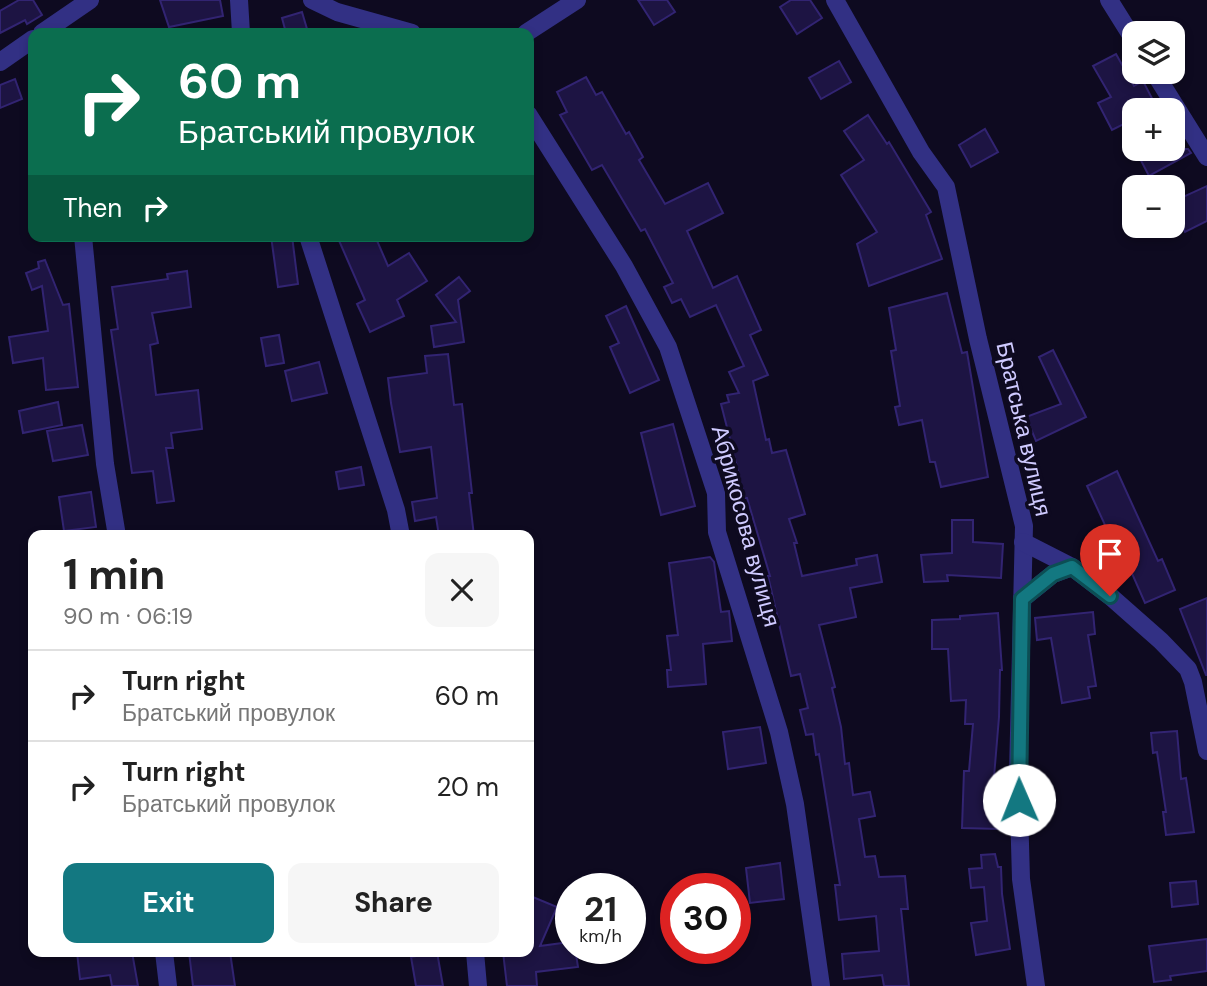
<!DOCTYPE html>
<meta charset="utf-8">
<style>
body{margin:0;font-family:"DM Sans",sans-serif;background:#f6f6f6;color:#222;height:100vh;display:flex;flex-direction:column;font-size:26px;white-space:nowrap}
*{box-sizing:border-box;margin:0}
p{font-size:23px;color:#767676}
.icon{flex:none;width:38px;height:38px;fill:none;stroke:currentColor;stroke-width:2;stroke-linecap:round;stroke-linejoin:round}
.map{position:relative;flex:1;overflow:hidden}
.details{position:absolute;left:28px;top:530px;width:506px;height:427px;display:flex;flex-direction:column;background:#fff;border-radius:14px;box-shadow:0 4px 10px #0003}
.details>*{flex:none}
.top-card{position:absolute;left:28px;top:28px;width:506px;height:214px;border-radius:14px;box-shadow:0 4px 10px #0003;background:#0b6e4f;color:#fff;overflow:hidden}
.controls{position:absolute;left:1122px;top:21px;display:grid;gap:14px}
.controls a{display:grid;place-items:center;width:63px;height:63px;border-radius:14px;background:#fff;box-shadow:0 4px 10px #0003;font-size:35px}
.speed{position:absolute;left:555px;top:873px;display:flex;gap:14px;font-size:35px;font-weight:700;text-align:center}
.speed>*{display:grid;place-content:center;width:91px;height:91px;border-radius:50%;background:#fff;box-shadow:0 4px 10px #0003;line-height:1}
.speed small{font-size:18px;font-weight:400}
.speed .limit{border:10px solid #d22;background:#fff;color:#111}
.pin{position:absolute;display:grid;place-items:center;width:60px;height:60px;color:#fff;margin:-72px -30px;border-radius:50% 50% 50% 0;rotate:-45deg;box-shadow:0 0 7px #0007}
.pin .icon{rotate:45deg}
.me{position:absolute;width:77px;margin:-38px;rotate:359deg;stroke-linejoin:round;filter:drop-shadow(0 0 5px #0008)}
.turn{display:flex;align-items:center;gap:24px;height:147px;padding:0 35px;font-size:32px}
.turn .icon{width:91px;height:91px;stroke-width:2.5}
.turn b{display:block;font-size:49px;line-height:60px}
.then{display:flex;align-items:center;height:66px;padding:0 35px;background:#0003;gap:14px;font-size:26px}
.round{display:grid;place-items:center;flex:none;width:74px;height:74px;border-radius:14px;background:#f6f6f6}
.head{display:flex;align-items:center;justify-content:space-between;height:119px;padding:0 35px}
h1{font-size:42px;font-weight:700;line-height:52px}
.button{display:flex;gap:14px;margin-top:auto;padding:14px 35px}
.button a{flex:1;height:80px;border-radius:14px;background:#137881;color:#fff;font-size:28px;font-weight:700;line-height:80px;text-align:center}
.button a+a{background:#f6f6f6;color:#222}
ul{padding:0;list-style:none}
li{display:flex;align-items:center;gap:21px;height:91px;padding:0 35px;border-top:2px solid #e0e0e0}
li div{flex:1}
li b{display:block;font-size:26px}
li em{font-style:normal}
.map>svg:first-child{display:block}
.building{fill:#1d1443;stroke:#322472;stroke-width:2}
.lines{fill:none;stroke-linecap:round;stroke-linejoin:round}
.street{stroke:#323084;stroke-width:18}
.route-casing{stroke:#0c4e54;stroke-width:18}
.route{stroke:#137881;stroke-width:12}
.labels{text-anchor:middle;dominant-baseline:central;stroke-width:7;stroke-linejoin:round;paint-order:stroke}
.street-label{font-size:23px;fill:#cfcaff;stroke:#0e0a20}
</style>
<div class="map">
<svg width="1207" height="986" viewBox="0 0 1207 986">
<rect width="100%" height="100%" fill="#0e0a20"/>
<g class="building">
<polygon points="19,0 33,0 42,15 27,24 25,20 0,33 0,11"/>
<polygon points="160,0 220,0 223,16 169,27"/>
<polygon points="638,0 667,0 675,12 654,25"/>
<polygon points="791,0 810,0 822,18 797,34 780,7"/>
<polygon points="302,12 307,29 286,33 282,18"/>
<polygon points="1116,54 1134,86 1143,81 1156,106 1147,110 1134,110 1134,119 1112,130 1098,103 1111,97 1093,66"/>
<polygon points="839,61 851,82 821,99 809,78"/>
<polygon points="586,77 596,95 602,92 626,134 629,132 643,157 639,160 665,204 708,183 723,213 687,231 713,288 737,276 761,330 750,335 768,375 753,381 766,440 769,439 772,453 786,450 805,514 789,519 797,543 794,543 802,576 857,565 856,559 877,555 882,582 850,588 856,617 819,625 835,687 832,688 841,727 845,764 849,763 853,795 870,792 875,816 859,819 865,857 875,856 879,877 905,876 908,909 901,909 909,986 884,986 882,975 844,979 842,954 879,951 876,916 839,920 835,885 840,885 819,754 816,755 813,734 806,735 800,710 808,708 800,674 791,676 768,576 770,576 747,498 745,498 721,404 729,402 727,395 739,393 729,372 744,366 716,305 690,317 681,299 672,303 664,287 673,283 645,229 641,231 602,165 592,170 560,115 567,112 557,92"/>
<polygon points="15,79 22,99 0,108 0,85"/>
<polygon points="868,115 887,144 889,142 931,212 926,215 942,259 869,286 857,244 877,232 841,175 864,160 844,131"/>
<polygon points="985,129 998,152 971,167 959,145"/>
<polygon points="1135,149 1188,149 1191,153 1149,176"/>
<polygon points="1207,186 1207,221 1185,232 1172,202"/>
<polygon points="271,236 292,236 298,284 278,287"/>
<polygon points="337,236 375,236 388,266 409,253 427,281 397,300 404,316 370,332 357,304 365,300"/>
<polygon points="45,260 63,305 69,304 78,387 46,390 43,358 13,363 9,337 48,331 42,286 32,290 26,273 39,268 38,262"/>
<polygon points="187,271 191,307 152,313 158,343 150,345 156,395 198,390 202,429 171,433 173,448 166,448 174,501 157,503 153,471 132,473 111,330 118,329 112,287 168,279 167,274"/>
<polygon points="459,277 470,291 458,300 464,342 434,347 431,326 456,322 436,295"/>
<polygon points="947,293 962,353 967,352 988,477 941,487 935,462 930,462 922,420 899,425 895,407 900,406 891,351 896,350 889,308"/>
<polygon points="626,306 659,380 630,393 610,347 619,343 606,316"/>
<polygon points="279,335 284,363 266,366 261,338"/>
<polygon points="1053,350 1086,417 1036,441 1026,417 1061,404 1039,357"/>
<polygon points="448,354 454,405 462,404 472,493 469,493 474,536 439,536 436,517 415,521 412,502 437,498 431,447 400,452 391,403 388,378 427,373 425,356"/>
<polygon points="319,362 327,393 292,401 285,371"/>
<polygon points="58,402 62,425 23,433 19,411"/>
<polygon points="673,424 695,506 661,515 641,433"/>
<polygon points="82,425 88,455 53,461 47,431"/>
<polygon points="361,467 364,485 339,489 336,472"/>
<polygon points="1117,471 1158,561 1162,559 1175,590 1145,603 1127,562 1123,564 1087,486"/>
<polygon points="91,492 96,527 64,531 59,497"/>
<polygon points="952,520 973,520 973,542 1003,544 1001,578 947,575 948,581 924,582 921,555 952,553"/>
<polygon points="710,557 714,562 721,612 729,611 732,641 703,644 706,684 668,687 667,670 671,670 667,636 678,635 669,563"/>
<polygon points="1207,598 1207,675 1206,675 1180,609"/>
<polygon points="1093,612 1095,634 1088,635 1096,686 1088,687 1090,698 1062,703 1051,638 1037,640 1035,618"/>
<polygon points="998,613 1002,670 1000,670 999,717 993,789 1002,790 1000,829 962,828 964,771 969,771 973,724 965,724 966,700 951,701 948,649 932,649 932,620 960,619 960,616"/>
<polygon points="760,727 766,763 728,769 723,732"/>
<polygon points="1177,731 1181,779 1186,778 1194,832 1166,835 1163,812 1166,812 1157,752 1153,753 1151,733"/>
<polygon points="995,854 998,867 1001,867 1002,894 1010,949 976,955 971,923 987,921 984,887 971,888 969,869 982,868 981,855"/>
<polygon points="780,863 784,899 750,903 746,868"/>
<polygon points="1196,881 1198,904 1172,907 1170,883"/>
<polygon points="528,895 557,907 540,946 570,942 570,948 575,948 578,967 536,972 537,986 507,986 503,952 528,952"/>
<polygon points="1207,939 1207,971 1170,976 1171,980 1154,982 1149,946"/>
<polygon points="77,952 132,952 138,986 112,986 110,975 80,979"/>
<polygon points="189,952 230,952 235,986 193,986"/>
<polygon points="437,952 443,986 416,986 411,957"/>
</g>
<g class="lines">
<g class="street">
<polyline points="239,0 241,33"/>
<polyline points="312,0 337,12 412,33"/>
<polyline points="835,0 921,152 946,187 978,339 1024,526 1018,774 1021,879 1036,986"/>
<polyline points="1109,0 1134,40"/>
<polyline points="42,33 90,0"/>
<polyline points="526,33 577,0"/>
<polyline points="0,62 33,39"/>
<polyline points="1154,72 1207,157"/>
<polyline points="528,114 624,266 668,347 716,493 717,532 779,732 795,804 821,986"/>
<polyline points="83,236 105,464 117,536"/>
<polyline points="308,236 396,510 401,536"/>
<polyline points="1023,542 1072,567"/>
<polyline points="1022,599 1053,574 1072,567 1110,596 1161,641 1188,669 1193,682 1207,751"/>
<polyline points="164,952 168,986"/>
<polyline points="475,952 478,986"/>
</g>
</g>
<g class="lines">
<g class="route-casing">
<polyline id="route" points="1019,800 1022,599 1053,574 1072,567 1110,596"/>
</g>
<use href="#route" class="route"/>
</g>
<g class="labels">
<g class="street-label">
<text transform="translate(1024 429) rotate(77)">Братська вулиця</text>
<text transform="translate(746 526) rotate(75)">Абрикосова вулиця</text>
</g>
</g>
</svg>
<div class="controls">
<a><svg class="icon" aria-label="layers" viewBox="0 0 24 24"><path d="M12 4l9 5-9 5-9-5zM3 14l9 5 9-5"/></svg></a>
<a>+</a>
<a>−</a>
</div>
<div class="speed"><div>21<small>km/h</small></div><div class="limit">30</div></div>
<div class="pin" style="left:1110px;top:596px;background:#d93025"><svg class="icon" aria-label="arrive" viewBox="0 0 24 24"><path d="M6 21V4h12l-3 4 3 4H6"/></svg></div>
<svg class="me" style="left:1019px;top:800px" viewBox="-20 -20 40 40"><circle r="19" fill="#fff"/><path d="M0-13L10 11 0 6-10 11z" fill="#137881"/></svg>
<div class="top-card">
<div class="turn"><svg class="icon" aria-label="right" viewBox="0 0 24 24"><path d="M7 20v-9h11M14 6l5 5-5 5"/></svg><div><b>60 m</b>Братський провулок</div></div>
<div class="then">Then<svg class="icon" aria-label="right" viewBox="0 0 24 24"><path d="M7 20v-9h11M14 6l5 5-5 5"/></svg></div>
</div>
<section class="details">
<div class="head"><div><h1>1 min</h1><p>90 m · 06:19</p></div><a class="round"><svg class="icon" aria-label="close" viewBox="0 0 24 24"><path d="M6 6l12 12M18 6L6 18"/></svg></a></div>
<ul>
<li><svg class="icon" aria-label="right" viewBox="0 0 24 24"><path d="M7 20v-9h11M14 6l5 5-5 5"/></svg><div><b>Turn right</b><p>Братський провулок</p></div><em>60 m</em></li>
<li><svg class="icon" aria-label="right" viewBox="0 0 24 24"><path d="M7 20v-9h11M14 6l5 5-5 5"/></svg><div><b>Turn right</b><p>Братський провулок</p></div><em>20 m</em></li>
</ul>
<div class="button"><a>Exit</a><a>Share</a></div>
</section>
</div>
